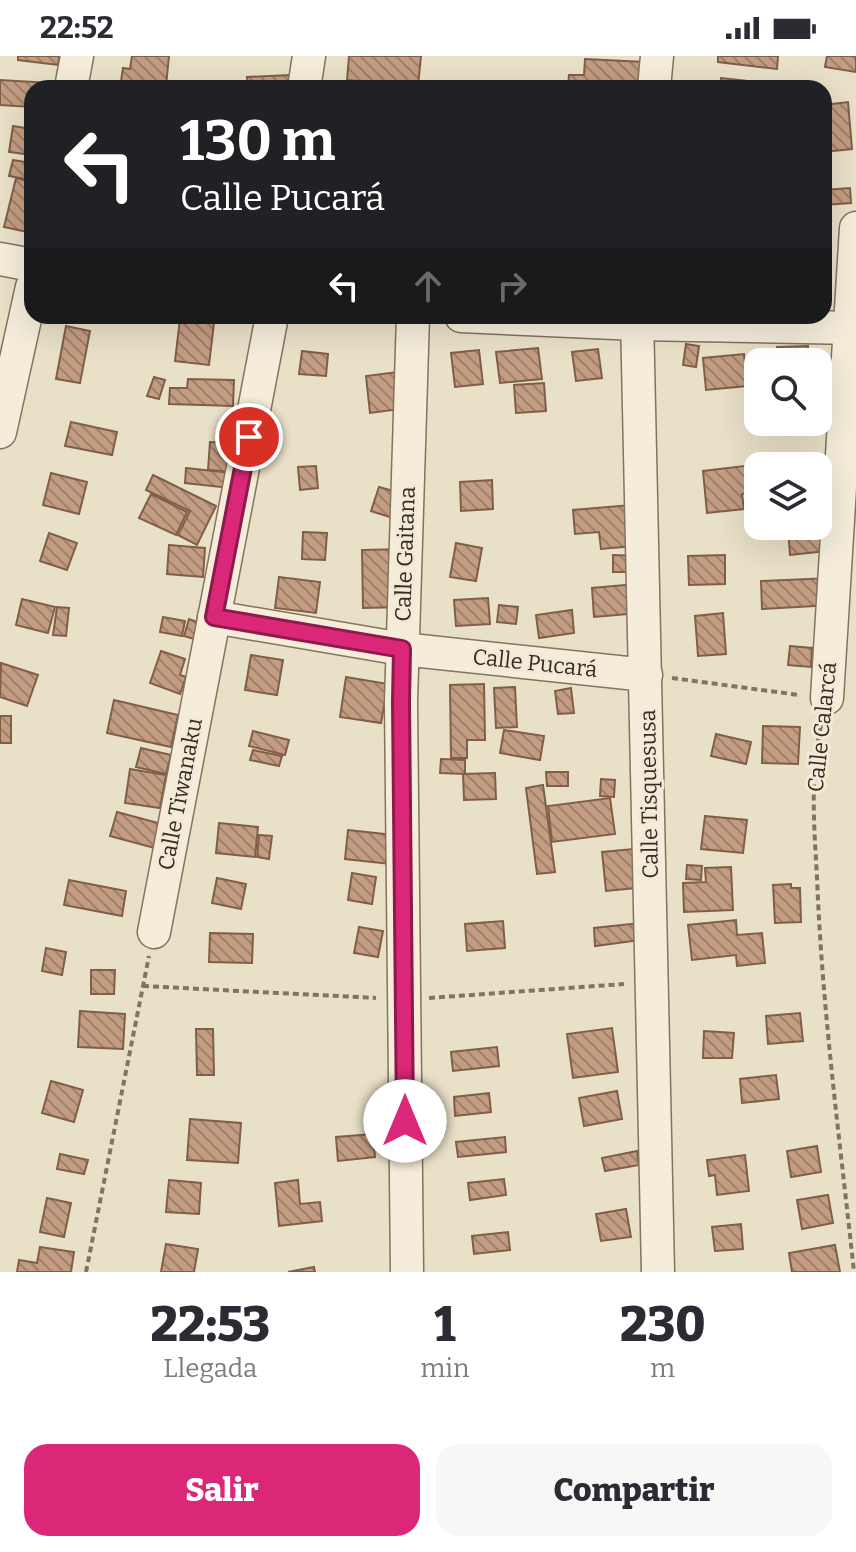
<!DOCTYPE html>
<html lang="es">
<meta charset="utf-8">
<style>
body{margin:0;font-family:Bitter,serif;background:#f7f7f7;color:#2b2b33;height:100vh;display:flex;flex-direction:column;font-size:30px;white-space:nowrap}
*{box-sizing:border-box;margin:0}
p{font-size:26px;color:#7c7c81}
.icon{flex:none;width:44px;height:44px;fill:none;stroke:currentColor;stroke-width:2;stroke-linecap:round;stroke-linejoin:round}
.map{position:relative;height:1216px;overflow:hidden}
.details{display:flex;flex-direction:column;background:#fff;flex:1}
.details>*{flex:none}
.hud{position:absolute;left:24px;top:24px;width:808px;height:244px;border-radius:24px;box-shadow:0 8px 32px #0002;background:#202124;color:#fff;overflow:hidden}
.buttons{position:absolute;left:744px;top:292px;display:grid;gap:16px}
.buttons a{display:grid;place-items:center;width:88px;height:88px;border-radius:16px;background:#fff;box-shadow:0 8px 32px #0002;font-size:40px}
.pin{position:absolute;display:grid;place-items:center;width:68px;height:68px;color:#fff;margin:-34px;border:4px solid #fff;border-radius:50%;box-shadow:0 2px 8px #0007}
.me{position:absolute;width:88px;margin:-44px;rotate:0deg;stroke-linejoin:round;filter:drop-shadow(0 0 6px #0008)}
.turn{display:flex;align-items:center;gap:28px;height:168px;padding:0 24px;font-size:36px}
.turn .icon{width:104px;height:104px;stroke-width:2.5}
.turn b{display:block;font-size:56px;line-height:68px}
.lanes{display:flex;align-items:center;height:76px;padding:0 24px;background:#0003;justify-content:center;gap:40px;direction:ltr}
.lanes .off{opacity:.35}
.eta{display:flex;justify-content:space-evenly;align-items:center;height:136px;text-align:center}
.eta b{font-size:48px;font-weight:800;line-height:56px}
.action{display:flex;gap:16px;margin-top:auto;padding:16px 24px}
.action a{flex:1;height:92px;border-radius:24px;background:#db2777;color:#fff;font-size:32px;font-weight:800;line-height:92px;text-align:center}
.action a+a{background:#f7f7f7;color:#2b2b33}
.status{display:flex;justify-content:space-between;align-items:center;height:56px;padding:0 40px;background:#fff;direction:ltr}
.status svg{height:22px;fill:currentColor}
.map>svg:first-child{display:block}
.building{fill:url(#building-back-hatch);stroke:#805e48;stroke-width:2}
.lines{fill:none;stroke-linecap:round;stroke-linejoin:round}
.minor-casing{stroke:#83735f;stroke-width:35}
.path{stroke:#83735f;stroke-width:4;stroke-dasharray:6 4;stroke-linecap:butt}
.minor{stroke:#f5edda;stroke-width:32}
.route-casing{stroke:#8e194d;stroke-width:20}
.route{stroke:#db2777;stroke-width:14}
.labels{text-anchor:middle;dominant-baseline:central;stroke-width:6;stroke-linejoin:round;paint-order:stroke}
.street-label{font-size:22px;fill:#362b21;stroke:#f2ead7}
</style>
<div class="status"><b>22:52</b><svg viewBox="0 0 49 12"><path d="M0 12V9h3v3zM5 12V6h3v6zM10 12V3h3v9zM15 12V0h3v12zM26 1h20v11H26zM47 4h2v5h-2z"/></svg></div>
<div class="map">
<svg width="856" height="1216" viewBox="0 0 856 1216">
<defs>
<pattern id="building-back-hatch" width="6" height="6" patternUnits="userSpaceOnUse" patternTransform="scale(2)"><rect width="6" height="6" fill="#c39d82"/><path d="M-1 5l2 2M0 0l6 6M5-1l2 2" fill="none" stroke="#9f806a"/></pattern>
</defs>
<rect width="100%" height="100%" fill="#e9e0c8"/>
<g class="building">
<polygon points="18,0 59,0 58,9 18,4"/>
<polygon points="132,0 169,0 166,30 121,25 123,12 130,13"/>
<polygon points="349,0 421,0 418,30 347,24"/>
<polygon points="718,0 778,0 777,13 718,6"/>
<polygon points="827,0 856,0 856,16 825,11"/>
<polygon points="585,3 644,6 643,32 568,32 569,19 584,19"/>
<polygon points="290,19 291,32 248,32 247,21"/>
<polygon points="721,22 747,25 746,32 720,32"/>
<polygon points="0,24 50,27 49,32 32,32 32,51 0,49"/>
<polygon points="848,46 852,93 824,96 824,49"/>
<polygon points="13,70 32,73 32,99 9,96"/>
<polygon points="13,104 32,107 31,124 9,120"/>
<polygon points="16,122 32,126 32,177 4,171"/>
<polygon points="850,132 851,147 824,149 824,134"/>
<polygon points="180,263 214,267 209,309 175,305"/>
<polygon points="66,270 90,275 80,327 56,323"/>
<polygon points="686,288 699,290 696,311 683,309"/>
<polygon points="808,290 808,306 777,306 777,291"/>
<polygon points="538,292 542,323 500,327 496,296"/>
<polygon points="598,293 602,322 576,325 572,296"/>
<polygon points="479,294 483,328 455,331 451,297"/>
<polygon points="302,295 328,298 326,320 299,318"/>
<polygon points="744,298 747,330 706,334 703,302"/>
<polygon points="834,309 834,342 818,343 818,310"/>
<polygon points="397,316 401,353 370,357 366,320"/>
<polygon points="154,321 165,324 159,343 147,340"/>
<polygon points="188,323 234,324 233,350 169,348 170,332 187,332"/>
<polygon points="544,327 546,355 516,357 514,329"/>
<polygon points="71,366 117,376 112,399 65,390"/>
<polygon points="210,386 238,388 235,416 208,414"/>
<polygon points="753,409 757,436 742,438 744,453 707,457 703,415"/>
<polygon points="316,410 318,432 300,434 298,411"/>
<polygon points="186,412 232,417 230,432 185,427"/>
<polygon points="51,417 87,426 79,458 43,449"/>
<polygon points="837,418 839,437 818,439 818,420"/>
<polygon points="153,419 216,450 197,489 178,479 190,455 146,434"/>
<polygon points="492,424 493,453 461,455 460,426"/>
<polygon points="379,431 404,438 396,463 371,455"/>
<polygon points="151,438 187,456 176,479 139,462"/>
<polygon points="631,449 634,490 601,493 599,476 575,478 573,454"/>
<polygon points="832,455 836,494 790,499 788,470 818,470 818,457"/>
<polygon points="303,476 327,477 325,504 302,503"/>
<polygon points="49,477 77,487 67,514 40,505"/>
<polygon points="456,487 482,492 476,525 450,521"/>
<polygon points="169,489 205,492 203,521 167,518"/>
<polygon points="404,493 405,551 363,552 362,494"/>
<polygon points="613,499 638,500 637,516 613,516"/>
<polygon points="725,499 725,528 689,529 688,500"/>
<polygon points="279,521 320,526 316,557 275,552"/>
<polygon points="831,522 832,549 762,553 761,525"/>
<polygon points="636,528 639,557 594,561 592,532"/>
<polygon points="488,542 490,568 456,570 454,544"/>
<polygon points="22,543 55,551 48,577 16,569"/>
<polygon points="499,549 518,551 516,568 497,566"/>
<polygon points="57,551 69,552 66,580 53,579"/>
<polygon points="572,554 574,577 539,582 536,559"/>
<polygon points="723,557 726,598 698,600 695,560"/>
<polygon points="163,561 185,565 182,580 160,576"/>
<polygon points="189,563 206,569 201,585 184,580"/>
<polygon points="790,590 812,592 811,611 788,609"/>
<polygon points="161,595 185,603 180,619 186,621 180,638 150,627"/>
<polygon points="251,599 283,604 277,639 245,634"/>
<polygon points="1,607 38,619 27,650 0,641"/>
<polygon points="346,621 388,628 381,667 340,661"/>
<polygon points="484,628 485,684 467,684 467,702 451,702 450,629"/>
<polygon points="515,631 517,671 496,672 494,632"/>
<polygon points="571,632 574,657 558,658 555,635"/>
<polygon points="114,644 178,659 171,691 107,677"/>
<rect x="0" y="660" width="11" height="27"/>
<polygon points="763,670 800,671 798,708 762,707"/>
<polygon points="504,674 544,680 540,704 500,697"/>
<polygon points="253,675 289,684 285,699 249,690"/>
<polygon points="716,678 751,686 746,708 711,700"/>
<polygon points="141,692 171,699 166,718 136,711"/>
<polygon points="253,694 282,700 279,710 250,704"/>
<polygon points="441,703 465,704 465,718 440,717"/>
<polygon points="130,713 166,719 160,752 125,747"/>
<polygon points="546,716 568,716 568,730 547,730"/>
<polygon points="495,717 496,743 464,744 463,718"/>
<polygon points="601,723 615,724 614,741 600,740"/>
<polygon points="543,729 555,816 537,818 526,732"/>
<polygon points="610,742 615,778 552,786 548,750"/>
<polygon points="117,756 169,770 162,794 110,780"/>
<polygon points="705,760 747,764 743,797 701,793"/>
<polygon points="219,767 258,771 255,801 216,797"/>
<polygon points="348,774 393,779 390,808 345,803"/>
<polygon points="259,779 272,780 269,803 257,801"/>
<polygon points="633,793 636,832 606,835 602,796"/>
<polygon points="687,809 702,810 701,824 686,823"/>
<polygon points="731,811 733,854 684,856 683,827 706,826 705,812"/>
<polygon points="352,817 376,821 372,848 348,844"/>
<polygon points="217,822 246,828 241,853 212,847"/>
<polygon points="69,824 126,835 122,860 64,849"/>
<polygon points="791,828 791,832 800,832 801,866 775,867 773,829"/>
<polygon points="736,864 737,879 762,877 765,907 737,910 736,899 692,904 688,869"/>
<polygon points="503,865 505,892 467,895 465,868"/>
<polygon points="640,867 641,884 595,890 594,872"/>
<polygon points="359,871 383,875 378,901 354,897"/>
<polygon points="210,877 253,878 252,907 209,906"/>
<polygon points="46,892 66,896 62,919 42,915"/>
<polygon points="91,914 115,914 114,938 91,938"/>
<polygon points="80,955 125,958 123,993 78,991"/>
<polygon points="800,957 803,985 768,988 766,960"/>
<polygon points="612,972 618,1016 573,1022 567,978"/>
<polygon points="196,973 213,973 214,1019 197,1019"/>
<polygon points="704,975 734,977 732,1002 703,1002"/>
<polygon points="497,991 499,1010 453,1015 451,996"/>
<polygon points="776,1019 779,1043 742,1047 740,1023"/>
<polygon points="51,1025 83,1034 74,1066 42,1057"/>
<polygon points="617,1035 622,1063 584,1070 579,1042"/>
<polygon points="489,1037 491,1056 455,1060 454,1041"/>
<polygon points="190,1063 241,1067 238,1107 187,1104"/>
<polygon points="373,1078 375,1101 338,1105 336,1081"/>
<polygon points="505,1081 506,1096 458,1101 456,1086"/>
<polygon points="817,1090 821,1116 791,1121 787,1095"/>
<polygon points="637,1095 639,1109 605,1115 602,1102"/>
<polygon points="60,1098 88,1104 84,1118 57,1113"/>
<polygon points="745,1099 749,1135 717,1139 715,1119 709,1120 707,1104"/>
<polygon points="504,1123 506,1139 470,1144 468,1127"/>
<polygon points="169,1124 201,1127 199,1158 166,1156"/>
<polygon points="298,1124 300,1148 320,1146 322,1165 279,1170 275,1127"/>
<polygon points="828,1139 833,1167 802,1173 797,1144"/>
<polygon points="47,1142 71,1147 64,1181 40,1176"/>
<polygon points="626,1153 631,1181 601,1185 596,1158"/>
<polygon points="741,1168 743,1193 715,1195 712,1171"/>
<polygon points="508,1176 510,1194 474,1198 472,1180"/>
<polygon points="166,1188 198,1193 194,1216 161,1216"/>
<polygon points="835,1189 840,1216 792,1216 789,1197"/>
<polygon points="40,1191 74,1196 71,1216 17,1216 19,1204 37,1207"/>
<polygon points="314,1211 315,1216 288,1216"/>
</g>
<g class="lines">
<g class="minor-casing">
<g id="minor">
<polyline points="71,32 77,0"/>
<polyline points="304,32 309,0"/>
<polyline points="654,32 657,0"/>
<polyline points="0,203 32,209"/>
<polyline points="461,260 637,268 856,272"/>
<polyline points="637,260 658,1216"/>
<polyline points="0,376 32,231"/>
<polyline points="214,561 402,593 646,619"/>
<polyline points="827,642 856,172"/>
<polyline points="154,876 272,260"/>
<polyline points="407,1216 401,646 413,260"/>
</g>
</g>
<g class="path">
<polyline points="672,622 799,639"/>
<path d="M821,669C810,720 814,770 817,821C822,953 840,1085 854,1216"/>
<polyline points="143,930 376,942"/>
<polyline points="429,942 624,928"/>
<polyline points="86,1216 149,900"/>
</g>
<use href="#minor" class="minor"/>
</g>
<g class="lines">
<g class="route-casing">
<polyline id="route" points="249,381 214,561 402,593 401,646 405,1065"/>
</g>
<use href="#route" class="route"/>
</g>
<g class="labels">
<g class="street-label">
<text transform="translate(405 498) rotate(-88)">Calle Gaitana</text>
<text transform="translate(535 607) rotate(6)">Calle Pucará</text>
<text transform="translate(822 671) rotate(-84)">Calle Calarcá</text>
<text transform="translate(180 738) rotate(-79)">Calle Tiwanaku</text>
<text transform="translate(649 738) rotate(-91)">Calle Tisquesusa</text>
</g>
</g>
</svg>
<div class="buttons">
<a><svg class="icon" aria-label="search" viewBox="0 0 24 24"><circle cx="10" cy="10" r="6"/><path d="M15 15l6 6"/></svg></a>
<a><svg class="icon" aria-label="layers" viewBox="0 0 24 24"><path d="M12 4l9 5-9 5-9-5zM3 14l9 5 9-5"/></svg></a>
</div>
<div class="pin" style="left:249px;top:381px;background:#d93025"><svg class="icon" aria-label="arrive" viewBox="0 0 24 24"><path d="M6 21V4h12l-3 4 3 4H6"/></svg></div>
<svg class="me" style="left:405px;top:1065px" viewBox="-20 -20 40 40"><circle r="19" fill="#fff"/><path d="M0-13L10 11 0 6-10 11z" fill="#db2777"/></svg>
<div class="hud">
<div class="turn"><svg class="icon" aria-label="left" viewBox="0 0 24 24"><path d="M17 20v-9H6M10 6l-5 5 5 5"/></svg><div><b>130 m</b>Calle Pucará</div></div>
<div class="lanes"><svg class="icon" aria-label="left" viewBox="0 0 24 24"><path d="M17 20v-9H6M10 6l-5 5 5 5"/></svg><svg class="icon off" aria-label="ahead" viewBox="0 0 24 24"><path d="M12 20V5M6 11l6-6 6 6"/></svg><svg class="icon off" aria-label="right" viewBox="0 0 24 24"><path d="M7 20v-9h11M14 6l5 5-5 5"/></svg></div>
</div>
</div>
<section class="details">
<div class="eta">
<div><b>22:53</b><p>Llegada</p></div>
<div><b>1</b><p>min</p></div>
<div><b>230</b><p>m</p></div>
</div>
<div class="action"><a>Salir</a><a>Compartir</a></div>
</section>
